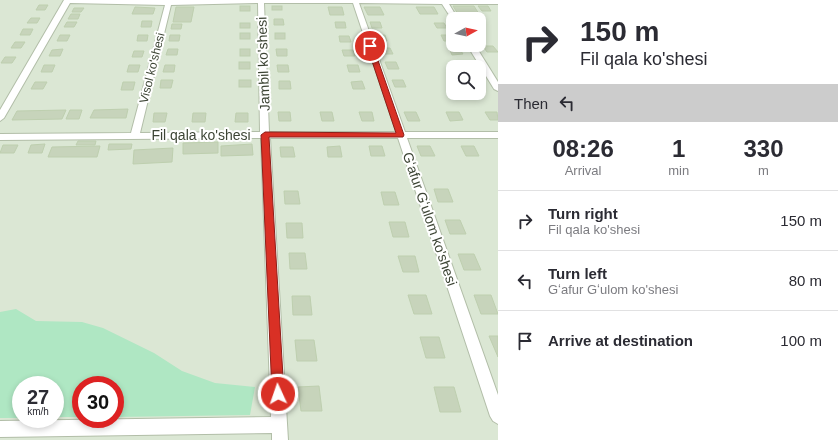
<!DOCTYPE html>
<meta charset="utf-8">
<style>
body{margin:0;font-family:Helvetica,sans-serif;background:#f7f7f7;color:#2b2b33;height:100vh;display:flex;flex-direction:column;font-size:15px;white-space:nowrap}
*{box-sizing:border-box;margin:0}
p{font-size:13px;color:#7c7c81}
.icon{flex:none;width:22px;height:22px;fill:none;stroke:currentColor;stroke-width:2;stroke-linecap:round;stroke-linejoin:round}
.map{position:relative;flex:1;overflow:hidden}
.drawer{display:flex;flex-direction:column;background:#fff;width:340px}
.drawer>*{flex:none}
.top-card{background:#fff;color:#2b2b33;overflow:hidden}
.needle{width:26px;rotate:82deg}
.buttons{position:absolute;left:446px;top:12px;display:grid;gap:8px}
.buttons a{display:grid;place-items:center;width:40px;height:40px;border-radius:8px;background:#fff;box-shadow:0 2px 6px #0003;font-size:20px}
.speed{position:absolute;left:12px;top:376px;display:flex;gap:8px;font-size:20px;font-weight:700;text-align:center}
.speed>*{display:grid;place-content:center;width:52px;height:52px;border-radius:50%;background:#fff;box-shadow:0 2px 6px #0003;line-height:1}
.speed small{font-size:10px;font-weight:400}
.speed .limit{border:6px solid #d22;background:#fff;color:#111}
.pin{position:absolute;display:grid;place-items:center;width:34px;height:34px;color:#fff;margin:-17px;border:2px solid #fff;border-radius:50%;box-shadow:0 1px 4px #0007}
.me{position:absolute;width:44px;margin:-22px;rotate:357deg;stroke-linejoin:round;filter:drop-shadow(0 0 3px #0008)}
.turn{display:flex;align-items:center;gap:14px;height:84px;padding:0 16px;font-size:18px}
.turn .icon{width:52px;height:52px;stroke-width:2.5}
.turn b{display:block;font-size:28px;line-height:34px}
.then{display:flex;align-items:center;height:38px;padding:0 16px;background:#0003;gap:8px;font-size:15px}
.eta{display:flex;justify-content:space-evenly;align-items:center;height:68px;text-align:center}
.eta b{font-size:24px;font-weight:700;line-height:28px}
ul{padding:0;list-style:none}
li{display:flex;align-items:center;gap:12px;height:60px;padding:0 16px;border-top:1px solid #e1e1e2}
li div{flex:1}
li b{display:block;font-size:15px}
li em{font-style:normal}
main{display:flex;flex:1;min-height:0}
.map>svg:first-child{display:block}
.residential{fill:#dbe7d4;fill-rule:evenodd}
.green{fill:#afe7c3}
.building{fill:#c7d4bb;stroke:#becfaf}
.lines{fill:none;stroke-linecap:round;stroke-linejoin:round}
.minor-casing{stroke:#b2bea8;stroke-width:2}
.minor{fill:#fff;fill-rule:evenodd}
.route{fill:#d93025;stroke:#8d1f18}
.labels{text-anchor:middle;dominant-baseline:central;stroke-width:4;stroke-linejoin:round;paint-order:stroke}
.far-street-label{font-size:12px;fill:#3d4535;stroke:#fff}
.street-label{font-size:14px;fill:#3d4535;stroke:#fff}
</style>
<main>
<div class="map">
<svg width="498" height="440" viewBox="0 0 498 440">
<rect width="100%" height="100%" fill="#ebf3e6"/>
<path class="residential" d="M0,0H498V440H0ZM453,19H479V45H453ZM453,67H479V93H453ZM21,385H55V419H21ZM81,385H115V419H81Z"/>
<polygon class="green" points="16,309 36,321 82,322 103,328 154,353 182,371 215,383 255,387 250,415 115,417 115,385 81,385 81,417 55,417 55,385 21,385 21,418 0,418 0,312"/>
<g class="building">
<polygon points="39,5 48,5 45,10 36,10"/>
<rect x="240" y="6" width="10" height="5"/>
<rect x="272" y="6" width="10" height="4"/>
<polygon points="453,6 474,6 479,14 458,14"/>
<polygon points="478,6 488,6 491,11 482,11"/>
<polygon points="135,7 155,8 153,14 132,14"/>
<polygon points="176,7 194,7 191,22 173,22"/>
<polygon points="328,7 342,7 344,15 330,15"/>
<polygon points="364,7 380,7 384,15 368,15"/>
<polygon points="416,7 434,7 438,14 420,14"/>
<polygon points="74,8 84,8 81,12 72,12"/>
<polygon points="71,14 80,14 78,19 68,19"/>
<polygon points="31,18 40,18 37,23 27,23"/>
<polygon points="274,19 283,19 284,25 274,25"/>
<polygon points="142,21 152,21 151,27 141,27"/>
<polygon points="67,22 77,22 74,27 64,27"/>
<polygon points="335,22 345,22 346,28 336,28"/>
<polygon points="370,22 380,22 382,28 372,28"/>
<rect x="240" y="23" width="10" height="5"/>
<polygon points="434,23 444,23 447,28 437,28"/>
<polygon points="172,24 182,24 181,29 171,29"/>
<polygon points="23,29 33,29 30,35 20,35"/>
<rect x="240" y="33" width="10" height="6"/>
<rect x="275" y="33" width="10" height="6"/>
<polygon points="60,35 70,35 67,41 57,41"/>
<polygon points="138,35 148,35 147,41 137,41"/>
<polygon points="170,35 180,35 179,41 169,41"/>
<polygon points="375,35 385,35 387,41 377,41"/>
<polygon points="441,35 451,35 453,41 444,41"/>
<polygon points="339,36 349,36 351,42 340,42"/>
<polygon points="15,42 25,42 21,48 11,48"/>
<polygon points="483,46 493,46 498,52 487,52"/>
<polygon points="380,48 390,48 393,54 382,54"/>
<polygon points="449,48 459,48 463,54 452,55"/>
<polygon points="63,49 60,56 49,56 52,50"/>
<polygon points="168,49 178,49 177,55 166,55"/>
<rect x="240" y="49" width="10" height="7"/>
<polygon points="276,49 287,49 287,56 277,56"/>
<polygon points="342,50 353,50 355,56 344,56"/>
<polygon points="134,51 144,51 142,57 132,57"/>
<polygon points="5,57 16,57 12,63 1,63"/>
<rect x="239" y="62" width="11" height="7"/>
<polygon points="385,62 396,62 399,69 388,69"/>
<polygon points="457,63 468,63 470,67 459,67"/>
<polygon points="44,65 55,65 52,72 41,72"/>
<polygon points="129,65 140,65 138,72 127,72"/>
<polygon points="165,65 175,65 174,72 163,72"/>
<polygon points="277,65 288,65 289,72 278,72"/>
<polygon points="347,65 358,65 360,72 349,72"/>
<polygon points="161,80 173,80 171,88 160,88"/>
<rect x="239" y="80" width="12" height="7"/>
<polygon points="392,80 403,80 406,87 395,87"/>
<polygon points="279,81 290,81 291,89 279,89"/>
<polygon points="362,81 365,89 353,89 351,82"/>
<polygon points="35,82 47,82 43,89 31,89"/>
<polygon points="123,82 135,82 133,90 121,90"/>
<polygon points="128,109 126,118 90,118 94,110"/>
<polygon points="66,110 62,119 12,120 17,111"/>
<polygon points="70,110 82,110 79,119 66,119"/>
<polygon points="278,112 290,112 291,121 279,121"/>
<polygon points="320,112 332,112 334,121 322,121"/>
<polygon points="359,112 372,112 374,121 362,121"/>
<polygon points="404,112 416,112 420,121 408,121"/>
<polygon points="446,112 459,112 463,120 450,121"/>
<polygon points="485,112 497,112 498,120 490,120"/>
<polygon points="154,113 167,113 165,122 153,122"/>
<polygon points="193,113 206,113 205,122 192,122"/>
<polygon points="236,113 248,113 248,122 235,122"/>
<polygon points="78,141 96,141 95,145 76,145"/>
<polygon points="218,142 218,153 183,154 183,143"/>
<polygon points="45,144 42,153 28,153 31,145"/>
<polygon points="109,144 132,144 131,149 108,150"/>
<polygon points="252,144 253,155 221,156 221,146"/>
<polygon points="3,145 18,145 14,153 0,153"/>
<polygon points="100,146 97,157 48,157 52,147"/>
<polygon points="340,146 342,157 328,157 327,147"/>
<polygon points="369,146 382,146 385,156 371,156"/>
<polygon points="417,146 430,146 435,156 421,156"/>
<polygon points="461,146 474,146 479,156 466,156"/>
<polygon points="280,147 293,147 295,157 281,157"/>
<polygon points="173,148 172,162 133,164 134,150"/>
<polygon points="434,189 448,189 453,202 438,202"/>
<polygon points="284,191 298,191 300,204 285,204"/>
<polygon points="381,192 395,192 399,205 384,205"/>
<polygon points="445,220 460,220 466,234 450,234"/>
<polygon points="389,222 405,222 409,237 393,237"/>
<polygon points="286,223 302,223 303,238 287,238"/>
<polygon points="289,253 305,253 307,269 290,269"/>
<polygon points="458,254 474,254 481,270 464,270"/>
<polygon points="398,256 415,256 419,272 403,272"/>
<polygon points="408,295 426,295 432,314 414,314"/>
<polygon points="474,295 491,295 498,314 481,314"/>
<polygon points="292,296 310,296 312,315 293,315"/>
<polygon points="489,336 498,336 498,357"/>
<polygon points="420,337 439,337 445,358 426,358"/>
<polygon points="295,340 314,340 317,361 297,361"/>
<polygon points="319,386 322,411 301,411 298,387"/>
<polygon points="434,387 454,387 461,412 440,412"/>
</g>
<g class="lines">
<g class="minor-casing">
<g id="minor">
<path d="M64,0H498V4H449L458,19H453V21L442,4L359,3L405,132H498V138H407L498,395V424L493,421L490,416L398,138H270L288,440H272V433L0,437V421L271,417L261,138L0,140V134L131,133L165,5L70,3L4,118L0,121V110ZM258,3L260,132L140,133L171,5ZM264,3H353L396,132H269Z"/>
<polygon points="467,45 475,45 498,82 498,91 494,89"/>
</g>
</g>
<use href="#minor" class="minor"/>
</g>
<polygon class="route" points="370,44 373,46 404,135 403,137 269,137 284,394 282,399 278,400 273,399 272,394 261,135 265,132 396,133 367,46"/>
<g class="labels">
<g class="far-street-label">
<text transform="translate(152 68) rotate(-76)">Visol ko'shesi</text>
</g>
<g class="street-label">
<text transform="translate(263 64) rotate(-92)">Jambil ko'shesi</text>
<text x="201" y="135">Fil qala ko'shesi</text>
<text transform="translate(430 219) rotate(71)">Gʻafur Gʻulom ko'shesi</text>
</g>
</g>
</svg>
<div class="buttons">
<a><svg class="needle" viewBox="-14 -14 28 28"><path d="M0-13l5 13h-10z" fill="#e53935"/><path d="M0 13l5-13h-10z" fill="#7c7c81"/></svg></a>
<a><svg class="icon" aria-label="search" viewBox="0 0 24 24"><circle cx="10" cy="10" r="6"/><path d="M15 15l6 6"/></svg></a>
</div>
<div class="speed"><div>27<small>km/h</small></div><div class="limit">30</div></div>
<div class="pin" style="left:370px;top:46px;background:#d93025"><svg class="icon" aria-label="arrive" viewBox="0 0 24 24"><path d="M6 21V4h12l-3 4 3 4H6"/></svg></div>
<svg class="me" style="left:278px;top:394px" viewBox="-20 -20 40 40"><circle r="17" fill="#d93025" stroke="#fff" stroke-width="3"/><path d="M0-11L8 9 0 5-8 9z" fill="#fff"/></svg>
</div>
<section class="drawer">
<div class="top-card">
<div class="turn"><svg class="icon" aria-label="right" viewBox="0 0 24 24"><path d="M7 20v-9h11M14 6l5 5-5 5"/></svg><div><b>150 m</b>Fil qala ko'shesi</div></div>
<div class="then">Then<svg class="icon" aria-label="left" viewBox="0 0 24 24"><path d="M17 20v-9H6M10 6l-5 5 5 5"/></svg></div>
</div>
<div class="eta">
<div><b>08:26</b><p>Arrival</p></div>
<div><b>1</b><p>min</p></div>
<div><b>330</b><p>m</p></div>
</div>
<ul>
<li><svg class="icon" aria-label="right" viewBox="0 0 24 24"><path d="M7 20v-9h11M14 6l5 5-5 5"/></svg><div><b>Turn right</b><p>Fil qala ko'shesi</p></div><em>150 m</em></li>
<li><svg class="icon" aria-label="left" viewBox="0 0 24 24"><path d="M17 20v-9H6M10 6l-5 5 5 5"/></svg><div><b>Turn left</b><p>Gʻafur Gʻulom ko'shesi</p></div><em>80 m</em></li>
<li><svg class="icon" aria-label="arrive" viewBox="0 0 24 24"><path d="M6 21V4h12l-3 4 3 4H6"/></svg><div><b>Arrive at destination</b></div><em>100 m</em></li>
</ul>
</section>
</main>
